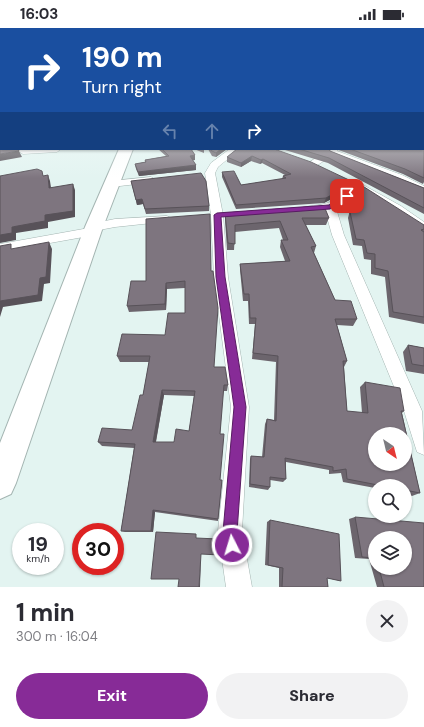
<!DOCTYPE html>
<meta charset="utf-8">
<style>
body{margin:0;font-family:"DM Sans",sans-serif;background:#f2f2f3;color:#2b2b33;height:100vh;display:flex;flex-direction:column;font-size:15px;white-space:nowrap}
*{box-sizing:border-box;margin:0}
p{font-size:13px;color:#7c7c81}
.icon{flex:none;width:22px;height:22px;fill:none;stroke:currentColor;stroke-width:2;stroke-linecap:round;stroke-linejoin:round}
.map{position:relative;height:559px;overflow:hidden}
.panel{display:flex;flex-direction:column;background:#fff;flex:1}
.panel>*{flex:none}
.top-card{position:absolute;left:0px;top:0px;width:424px;height:122px;box-shadow:0 1px 3px #0004;background:#1a4fa0;color:#fff;overflow:hidden}
.needle{width:26px;rotate:145deg}
.buttons{position:absolute;left:368px;top:399px;display:grid;gap:8px}
.buttons a{display:grid;place-items:center;width:44px;height:44px;border-radius:50%;background:#fff;box-shadow:0 1px 3px #0004;font-size:20px}
.speed{position:absolute;left:12px;top:495px;display:flex;gap:8px;font-size:20px;font-weight:700;text-align:center}
.speed>*{display:grid;place-content:center;width:52px;height:52px;border-radius:50%;background:#fff;box-shadow:0 1px 3px #0004;line-height:1}
.speed small{font-size:10px;font-weight:400}
.speed .limit{border:6px solid #d22;background:#fff;color:#111}
.pin{position:absolute;display:grid;place-items:center;width:34px;height:34px;color:#fff;margin:-17px;border-radius:8px;box-shadow:0 2px 6px #0006}
.me{position:absolute;width:44px;margin:-22px;rotate:355deg;stroke-linejoin:round;filter:drop-shadow(0 0 3px #0008)}
.turn{display:flex;align-items:center;gap:14px;height:84px;padding:0 16px;font-size:18px}
.turn .icon{width:52px;height:52px;stroke-width:2.5}
.turn b{display:block;font-size:28px;line-height:34px}
.lanes{display:flex;align-items:center;height:38px;padding:0 16px;background:#0003;justify-content:center;gap:20px;direction:ltr}
.lanes .off{opacity:.35}
.round{display:grid;place-items:center;flex:none;width:42px;height:42px;border-radius:21px;background:#f2f2f3}
.head{display:flex;align-items:center;justify-content:space-between;height:68px;padding:0 16px}
h1{font-size:24px;font-weight:800;line-height:30px}
.cta{display:flex;gap:8px;margin-top:auto;padding:8px 16px}
.cta a{flex:1;height:46px;border-radius:24px;background:#872b97;color:#fff;font-size:16px;font-weight:800;line-height:46px;text-align:center}
.cta a+a{background:#f2f2f3;color:#2b2b33}
.status{display:flex;justify-content:space-between;align-items:center;height:28px;padding:0 20px;background:#fff;direction:ltr}
.status svg{height:11px;fill:currentColor}
.map>svg:first-child{display:block}
.lines{fill:none;stroke-linecap:round;stroke-linejoin:round}
.minor-casing{stroke:#a4b5b2;stroke-width:1}
.primary-casing{stroke:#a4b5b2;stroke-width:2}
.minor{fill:#fff;fill-rule:evenodd}
.primary{fill:#fff;fill-rule:evenodd}
.wall{fill:#6c656d;fill-rule:evenodd}
.shaded-wall{fill:#585259}
.building{fill:#7e757f;stroke:#585259;fill-rule:evenodd}
.route{fill:#872b97;stroke:#581c62}
</style>
<div class="status"><b>16:03</b><svg viewBox="0 0 49 12"><path d="M0 12V9h3v3zM5 12V6h3v6zM10 12V3h3v9zM15 12V0h3v12zM26 1h20v11H26zM47 4h2v5h-2z"/></svg></div>
<div class="map">
<svg width="424" height="559" viewBox="0 0 424 559">
<rect width="100%" height="100%" fill="#e3f4f1"/>
<g class="lines">
<g class="minor-casing">
<g id="minor">
<polygon points="20,121 61,121 57,124 23,126 18,123"/>
<polygon points="230,121 240,121 218,139 215,145 223,187 228,249 249,379 242,503 252,559 226,559 218,503 231,379 214,249 211,187 205,145 211,135"/>
<polygon points="329,121 337,121 337,123 402,147 424,158 424,165 394,151 333,127 316,138 310,138 310,134"/>
<polygon points="151,149 156,152 155,154 111,159 106,156 111,153"/>
<path d="M356,153L401,178L424,194V204L357,161L348,172L336,180L344,207L422,383L424,427L417,424L404,383L332,207L325,182L304,185L298,182L300,180C312,177 324,178 334,172C342,167 348,155 356,153Z"/>
<polygon points="167,188 173,191 171,193 115,199 94,203 93,207 89,208 0,224 0,216 89,200 90,196 115,191"/>
</g>
</g>
<g class="primary-casing">
<polygon id="primary" points="119,121 133,121 103,199 16,455 11,466 0,471 0,415 85,199"/>
</g>
<use href="#minor" class="minor"/>
<use href="#primary" class="primary"/>
</g>
<g class="wall">
<polygon points="424,72 424,154 423,156 403,146 336,121 423,121"/>
<polygon points="158,121 191,121 195,127 195,132 192,132 196,137 196,142 139,148 136,141 135,136 145,134 145,132 166,128"/>
<polygon points="194,121 204,121 204,125"/>
<polygon points="208,121 227,121 216,129 212,128"/>
<polygon points="237,121 348,157 342,165 324,175 236,181 222,149 222,144 241,157 282,151 283,148 285,147 262,135 260,136 251,133 241,139 227,134 227,129"/>
<polygon points="279,121 330,121 330,123 424,160 424,186 328,135 285,122"/>
<polygon points="131,153 209,178 209,183 146,186 143,176 137,177"/>
<polygon points="350,168 424,197 424,296 389,289 385,249 371,246 371,232 364,231 362,218 353,217 348,190 349,186 348,174"/>
<polygon points="225,185 329,190 326,197 306,197 316,218 314,225 335,272 357,291 353,298 337,297 347,333 344,339 347,383 362,385 360,359 365,354 404,383 402,385 420,465 412,468 405,466 405,458 375,458 375,460 343,454 341,445 329,446 329,442 286,434 286,451 283,454 270,452 270,459 268,462 249,459 250,431 251,428 262,429 265,396 267,391 274,392 276,334 252,331 255,296 249,296 248,273 243,273 240,242 240,236 285,233 280,219 281,212 283,212 279,200 235,204 234,222 227,222 225,192"/>
<path d="M211,243L214,339L228,357L227,363H223L220,406V452H222L218,493L155,484L153,504H125L121,503L134,420L102,418L98,414L132,402L143,367L149,334H120L117,328L165,307L185,285V260L167,261L166,282L129,284L127,278L146,253ZM164,367L194,368L189,403L174,414H156Z"/>
<polygon points="408,317 424,320 424,346 406,343 403,324"/>
<path d="M355,489L424,559H377L369,531L355,530L349,491ZM375,510L405,540H375Z"/>
<polygon points="270,492 341,553 327,550 328,559 279,559 279,540 265,537 267,494"/>
</g>
<g class="shaded-wall">
<polygon points="221,121 227,121 216,129 216,125"/>
<polygon points="19,123 22,129 0,133 0,126"/>
<polygon points="195,127 195,132 190,133 190,128"/>
<polygon points="252,128 251,133 241,139 241,135"/>
<polygon points="263,131 262,135 260,136 261,132"/>
<polygon points="196,137 196,142 139,148 138,144"/>
<polygon points="48,147 50,153 52,166 49,160"/>
<polygon points="349,152 348,157 342,165 324,175 326,170"/>
<polygon points="73,156 75,162 75,189 48,194 48,200 16,205 16,212 0,215 0,207 12,199 45,187"/>
<polygon points="142,171 143,176 137,177 136,172"/>
<polygon points="49,214 52,221 50,255 44,256 42,273 3,279 0,289 0,273 40,250"/>
<polygon points="166,255 167,261 166,282 165,276"/>
<polygon points="162,362 164,367 155,418 153,414"/>
<polygon points="153,482 155,484 153,504 151,503"/>
<polygon points="201,526 200,559 199,559"/>
</g>
<g class="building">
<polygon points="0,72 1,72 1,121 18,121 19,123 0,126 0,92 1,92"/>
<polygon points="423,72 424,72 424,150 405,141 350,121 423,121"/>
<polygon points="162,121 191,121 195,127 190,128 196,137 138,144 135,136 146,134 145,132 169,128"/>
<polygon points="210,121 221,121 216,125 212,123"/>
<polygon points="237,121 274,121 311,134 349,152 344,160 326,170 236,177 222,144 234,143 241,157 286,150 283,148 291,146 263,131 261,132 252,128 241,135 227,129"/>
<polygon points="299,121 329,121 330,123 424,160 424,180 329,130"/>
<polygon points="37,141 42,143 43,148 48,147 49,160 73,156 73,183 45,187 45,193 12,199 12,205 0,207 0,148"/>
<polygon points="201,145 206,153 209,178 145,181 142,171 136,172 131,153"/>
<polygon points="361,157 424,197 424,201 421,202 424,204 424,289 393,284 388,243 375,240 375,226 367,225 364,212 356,211 350,184 352,184 350,168"/>
<path d="M324,178L329,190H302L316,218L311,219L335,272L351,273L357,291H335L347,333H343L347,383L368,385L365,354L400,360L404,383H401L420,465L405,462V458H383L347,451L346,441L333,443V439L285,430L286,451L270,449V459L250,456L251,428L264,429L267,391L276,393L278,328L253,325L256,290H250L249,266H244L240,236L290,233L281,212H288L280,193L235,197V216L228,215L225,185ZM375,406H405V436H375Z"/>
<path d="M210,186L211,243H213L218,280L214,339H225L228,357H224L220,406H224L220,452H222L218,491L153,482L151,503H121L135,416L98,414L102,400L132,402L140,367H143L150,328H117L122,306L165,307L168,285H185V253L166,255L165,276L127,278L131,253H146V191ZM162,362L195,363L189,403L176,401L174,414H153Z"/>
<polygon points="49,214 46,249 40,250 38,267 0,273 0,218 11,216 11,221"/>
<polygon points="408,317 424,320 424,338 412,336"/>
<polygon points="355,489 424,495 424,559 384,559 379,540 405,540 405,510 375,510 375,530 362,529"/>
<polygon points="270,492 339,506 341,553 327,550 328,559 282,559 283,540 268,537"/>
<polygon points="156,504 196,506 196,510 218,511 220,527 201,526 199,559 178,559 179,551 151,551"/>
</g>
<linearGradient id="sky" x2="0" y2="1"><stop stop-color="#6abbd5"/><stop offset="0.48" stop-color="#f2faf9"/><stop offset="1" stop-color="#f2faf9" stop-opacity="0"/></linearGradient>
<rect width="424" height="150" fill="url(#sky)"/>
<polygon class="route" points="345,166 350,168 330,181 221,189 225,249 246,379 237,504 240,517 237,522 232,525 227,522 223,504 234,379 216,249 214,187 217,185 329,177"/>
</svg>
<div class="buttons">
<a><svg class="needle" viewBox="-14 -14 28 28"><path d="M0-13l5 13h-10z" fill="#e53935"/><path d="M0 13l5-13h-10z" fill="#7c7c81"/></svg></a>
<a><svg class="icon" aria-label="search" viewBox="0 0 24 24"><circle cx="10" cy="10" r="6"/><path d="M15 15l6 6"/></svg></a>
<a><svg class="icon" aria-label="layers" viewBox="0 0 24 24"><path d="M12 4l9 5-9 5-9-5zM3 14l9 5 9-5"/></svg></a>
</div>
<div class="speed"><div>19<small>km/h</small></div><div class="limit">30</div></div>
<div class="pin" style="left:347px;top:168px;background:#d93025"><svg class="icon" aria-label="arrive" viewBox="0 0 24 24"><path d="M6 21V4h12l-3 4 3 4H6"/></svg></div>
<svg class="me" style="left:232px;top:517px" viewBox="-20 -20 40 40"><circle r="17" fill="#872b97" stroke="#fff" stroke-width="3"/><path d="M0-11L8 9 0 5-8 9z" fill="#fff"/></svg>
<div class="top-card">
<div class="turn"><svg class="icon" aria-label="right" viewBox="0 0 24 24"><path d="M7 20v-9h11M14 6l5 5-5 5"/></svg><div><b>190 m</b>Turn right</div></div>
<div class="lanes"><svg class="icon off" aria-label="left" viewBox="0 0 24 24"><path d="M17 20v-9H6M10 6l-5 5 5 5"/></svg><svg class="icon off" aria-label="ahead" viewBox="0 0 24 24"><path d="M12 20V5M6 11l6-6 6 6"/></svg><svg class="icon" aria-label="right" viewBox="0 0 24 24"><path d="M7 20v-9h11M14 6l5 5-5 5"/></svg></div>
</div>
</div>
<section class="panel">
<div class="head"><div><h1>1 min</h1><p>300 m · 16:04</p></div><a class="round"><svg class="icon" aria-label="close" viewBox="0 0 24 24"><path d="M6 6l12 12M18 6L6 18"/></svg></a></div>
<div class="cta"><a>Exit</a><a>Share</a></div>
</section>
